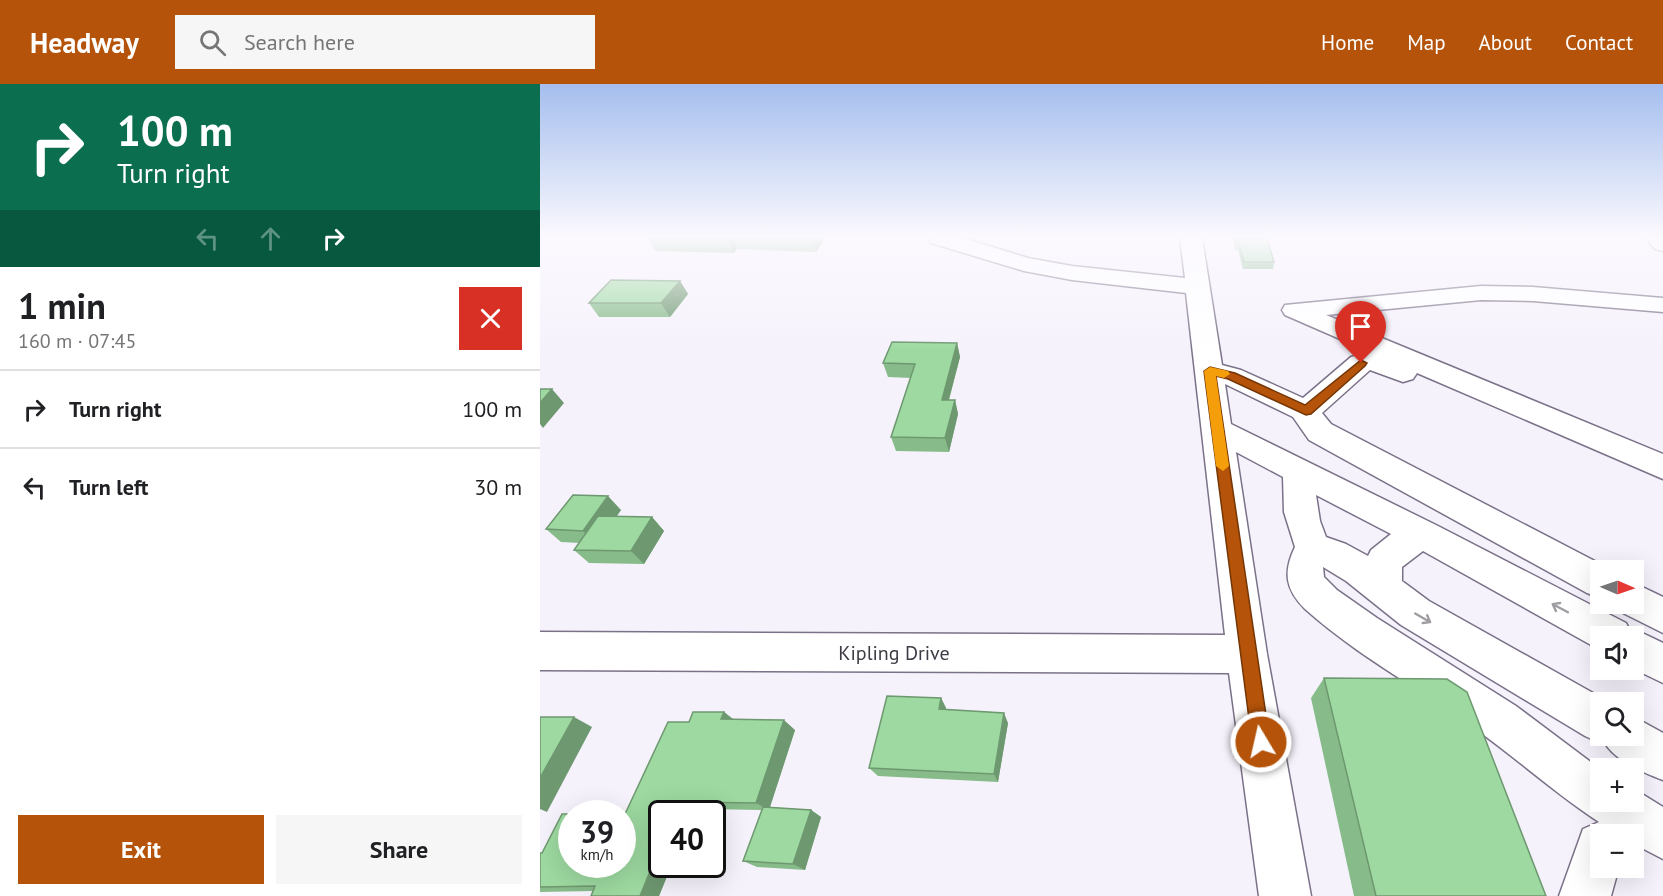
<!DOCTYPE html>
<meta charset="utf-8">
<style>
body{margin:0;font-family:"PT Sans",sans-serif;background:#f6f6f6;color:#202124;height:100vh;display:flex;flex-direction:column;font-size:22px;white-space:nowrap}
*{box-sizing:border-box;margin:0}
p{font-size:20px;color:#757577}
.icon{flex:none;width:33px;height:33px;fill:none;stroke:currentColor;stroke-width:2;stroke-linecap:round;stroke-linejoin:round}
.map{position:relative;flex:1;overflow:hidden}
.panel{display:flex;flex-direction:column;background:#fff;width:540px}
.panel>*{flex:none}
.guide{background:#0b6e4f;color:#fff;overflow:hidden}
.needle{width:39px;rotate:92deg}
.tools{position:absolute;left:1050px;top:476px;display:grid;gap:12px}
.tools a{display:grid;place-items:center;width:54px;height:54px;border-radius:0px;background:#fff;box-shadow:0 6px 24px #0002;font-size:30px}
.speed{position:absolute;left:18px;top:716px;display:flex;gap:12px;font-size:30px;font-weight:700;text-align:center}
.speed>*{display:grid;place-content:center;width:78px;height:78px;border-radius:50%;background:#fff;box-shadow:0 6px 24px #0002;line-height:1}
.speed small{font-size:15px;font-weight:400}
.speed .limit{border:3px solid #111;border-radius:9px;background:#fff;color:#111}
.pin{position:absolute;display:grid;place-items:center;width:51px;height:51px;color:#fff;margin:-62px -26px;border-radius:50% 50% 50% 0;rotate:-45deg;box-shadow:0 0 6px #0007}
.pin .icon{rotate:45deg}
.me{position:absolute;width:66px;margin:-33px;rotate:351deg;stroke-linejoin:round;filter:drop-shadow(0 0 4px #0008)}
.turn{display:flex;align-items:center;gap:21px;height:126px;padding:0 18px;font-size:27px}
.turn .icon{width:78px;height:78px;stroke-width:2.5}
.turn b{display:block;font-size:42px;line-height:51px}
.lanes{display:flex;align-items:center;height:57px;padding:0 18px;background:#0003;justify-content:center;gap:30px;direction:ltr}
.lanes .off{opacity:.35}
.round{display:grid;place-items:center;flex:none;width:63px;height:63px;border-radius:0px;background:#f6f6f6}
.summary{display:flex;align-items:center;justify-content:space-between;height:102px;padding:0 18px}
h1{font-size:36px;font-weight:800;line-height:45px}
.button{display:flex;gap:12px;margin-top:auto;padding:12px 18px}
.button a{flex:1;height:69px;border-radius:0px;background:#b45309;color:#fff;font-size:24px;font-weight:800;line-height:69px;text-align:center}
.button a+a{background:#f6f6f6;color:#202124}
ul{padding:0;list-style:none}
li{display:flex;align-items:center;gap:18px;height:78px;padding:0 18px;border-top:2px solid #e0e0e0}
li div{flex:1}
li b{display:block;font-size:22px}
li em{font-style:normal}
header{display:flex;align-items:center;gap:36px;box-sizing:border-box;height:84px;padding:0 30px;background:#b45309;color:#fff}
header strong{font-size:28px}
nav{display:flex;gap:33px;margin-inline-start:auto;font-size:21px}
.search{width:420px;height:54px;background:#f6f6f6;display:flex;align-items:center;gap:15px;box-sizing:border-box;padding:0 21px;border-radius:0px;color:#757577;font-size:22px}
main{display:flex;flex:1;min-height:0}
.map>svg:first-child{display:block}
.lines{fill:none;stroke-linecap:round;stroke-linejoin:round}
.minor-casing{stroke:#7b7188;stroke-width:3}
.minor{fill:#fff;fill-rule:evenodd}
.wall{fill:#87bb8a}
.shaded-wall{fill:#6e9870}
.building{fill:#9dd9a0;stroke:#6e9870;stroke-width:1.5}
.oneway{stroke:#9f9da2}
.route{fill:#b45309;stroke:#753606;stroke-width:1.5}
.slow{fill:#f59e0b}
.labels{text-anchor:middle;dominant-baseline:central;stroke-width:4.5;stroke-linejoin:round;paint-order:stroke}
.near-street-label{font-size:20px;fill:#3f3b45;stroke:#fff}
</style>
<header>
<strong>Headway</strong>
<div class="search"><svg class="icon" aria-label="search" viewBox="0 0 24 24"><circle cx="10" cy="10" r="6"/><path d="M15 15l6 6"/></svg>Search here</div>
<nav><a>Home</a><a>Map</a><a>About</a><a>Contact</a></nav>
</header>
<main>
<section class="panel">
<div class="guide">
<div class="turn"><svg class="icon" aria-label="right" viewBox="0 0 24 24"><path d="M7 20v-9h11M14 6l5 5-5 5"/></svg><div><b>100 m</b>Turn right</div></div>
<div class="lanes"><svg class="icon off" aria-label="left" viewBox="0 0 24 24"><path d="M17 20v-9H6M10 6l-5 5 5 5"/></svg><svg class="icon off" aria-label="ahead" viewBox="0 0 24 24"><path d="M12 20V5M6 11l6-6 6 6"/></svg><svg class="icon" aria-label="right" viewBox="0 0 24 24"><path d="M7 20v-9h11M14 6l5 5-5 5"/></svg></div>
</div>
<div class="summary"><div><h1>1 min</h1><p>160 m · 07:45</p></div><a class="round" style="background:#d93025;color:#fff"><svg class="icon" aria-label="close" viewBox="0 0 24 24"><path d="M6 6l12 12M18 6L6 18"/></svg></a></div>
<ul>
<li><svg class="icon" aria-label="right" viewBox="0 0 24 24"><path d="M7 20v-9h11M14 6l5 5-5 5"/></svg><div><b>Turn right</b></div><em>100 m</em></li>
<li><svg class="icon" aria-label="left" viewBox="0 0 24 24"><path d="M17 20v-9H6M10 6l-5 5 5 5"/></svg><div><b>Turn left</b></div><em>30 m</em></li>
</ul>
<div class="button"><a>Exit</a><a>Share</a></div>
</section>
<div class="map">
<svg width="1123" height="812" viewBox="0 0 1123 812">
<rect width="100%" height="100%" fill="#f6f2fc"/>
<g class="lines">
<g class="minor-casing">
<g id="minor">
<path d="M388,154H423L488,174L532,182L645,194L640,154H662L682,281L701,286L763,314L811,273L830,268L745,231L742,226L745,221L941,202L993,203L1123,214V228L993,217L941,216L786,231L1123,370V395L877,289L873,295L863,298L830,286L782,329L791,340L1072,486H1060V514L1047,509L769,356L753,333L685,300L691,340L898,442L1086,539L1090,547L1094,545L1123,559V599L1094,585V552H1060V566L883,467L862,483V497L889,517L1069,618H1060V651H1094V633L1123,649V696C1104,689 1073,676 1064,657L1060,659L1045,652L861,541L806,497L783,483L784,493L797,506L837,534L976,622L1060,685V717H1094V705L1123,723V775L1094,760V750H1060V783H1079L1071,812H1019L1043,745L1059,738C1013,708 972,670 927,639C873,601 814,569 765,525C745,505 743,488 755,463L744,428L743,393L696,368L727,570L771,812H719L689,589L0,586V548L685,551L646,209L532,196L484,187L391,159ZM776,411L851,450L831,466L828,472L806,460L786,453L780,437Z"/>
<polygon points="1106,154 1123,154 1123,167 1115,165"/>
<polygon points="1094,499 1123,513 1123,549 1081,528 1076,519 1094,519"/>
</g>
</g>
<use href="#minor" class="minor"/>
</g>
<g class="wall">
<polygon points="108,154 285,154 276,168 197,165 194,169 115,167"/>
<polygon points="693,154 727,154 734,178 733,185 703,185 698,166 695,166"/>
<polygon points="140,197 148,210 130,233 59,233 49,219"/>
<polygon points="417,259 420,273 409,316 415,316 418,330 409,368 356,367 351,353 371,294 348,293 343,279"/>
<polygon points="81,426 76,433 112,433 124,447 104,480 49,479 34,466 40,459 21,458 6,445"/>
<polygon points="784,594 1006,812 814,812 771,614"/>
<polygon points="401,614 406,624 406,626 468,639 458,698 338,692 329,684"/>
<polygon points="184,628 193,636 255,646 230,723 271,726 281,733 265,786 217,783 203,777 222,726 163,725 162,729 122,729 122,780 132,780 119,812 51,812 53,807 0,808 0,769 2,769 85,730 149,638"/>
</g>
<g class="shaded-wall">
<polygon points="188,154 192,154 197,165 194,169 188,155"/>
<polygon points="271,154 285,154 276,168"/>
<polygon points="140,197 148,210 130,233 121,219"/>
<polygon points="417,259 420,273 405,330 402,316"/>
<polygon points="12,305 24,319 3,344 0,340 0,319"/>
<polygon points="415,316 418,330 409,368 405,354"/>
<polygon points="68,412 81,426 57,460 43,447"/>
<polygon points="112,433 124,447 104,480 91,467"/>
<polygon points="401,614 406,624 404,635 399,625"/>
<polygon points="184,628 197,638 181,635"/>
<polygon points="464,629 468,639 458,698 454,690"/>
<polygon points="34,633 52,643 7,728 0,725 0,694"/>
<polygon points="244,636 255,646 229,726 216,719"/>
<polygon points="148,718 163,725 162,729 143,729"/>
<polygon points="271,726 281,733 265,786 253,780"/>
<polygon points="122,758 122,780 132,780 119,812 100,812"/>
</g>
<g class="building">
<polygon points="145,154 188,154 188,155"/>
<polygon points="695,154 727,154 734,178 704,178 699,159 696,159"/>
<polygon points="71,196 140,197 121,219 49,219"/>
<polygon points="352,258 417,259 402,316 415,316 405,354 351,353 375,280 343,279"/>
<polygon points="0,305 12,305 0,319"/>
<polygon points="33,411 68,412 43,447 6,445"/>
<polygon points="58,432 112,433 91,467 34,466"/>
<polygon points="784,594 907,595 927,608 1006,812 836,812"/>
<polygon points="347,612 401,614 399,625 464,629 454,690 329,684"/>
<polygon points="153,628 184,628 181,635 244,636 216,719 148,718 143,729 122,729 122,758 100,812 51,812 55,802 0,803 0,769 2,769 22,730 32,730 32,780 82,780 82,730 85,730 128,638 149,638"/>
<polygon points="0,633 34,633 0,694"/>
<polygon points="223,723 271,726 253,780 203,777"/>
</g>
<defs><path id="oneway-shaft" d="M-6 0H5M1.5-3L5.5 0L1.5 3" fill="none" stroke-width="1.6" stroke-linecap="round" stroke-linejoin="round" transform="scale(1.5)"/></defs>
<g class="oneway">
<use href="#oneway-shaft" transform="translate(1020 524) rotate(-152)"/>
<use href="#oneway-shaft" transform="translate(883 534) rotate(30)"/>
</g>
<linearGradient id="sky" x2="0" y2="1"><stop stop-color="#a5beee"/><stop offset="0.57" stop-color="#fbf9fe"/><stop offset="1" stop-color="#fbf9fe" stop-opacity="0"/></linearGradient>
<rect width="1123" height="268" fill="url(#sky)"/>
<polygon class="route" points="821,276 827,279 825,282 771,330 766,331 688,295 676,292 730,658 728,665 721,667 715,665 712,658 664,287 670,283 695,289 765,321"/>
<polygon class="slow" points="670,283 688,287 690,290 684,294 676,292 689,382 683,387 676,382 664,287"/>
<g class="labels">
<g class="near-street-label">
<text x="354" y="569">Kipling Drive</text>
</g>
</g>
</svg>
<div class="tools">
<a><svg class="needle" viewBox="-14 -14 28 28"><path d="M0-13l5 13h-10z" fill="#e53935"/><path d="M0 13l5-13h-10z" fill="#757577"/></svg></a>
<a><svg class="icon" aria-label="sound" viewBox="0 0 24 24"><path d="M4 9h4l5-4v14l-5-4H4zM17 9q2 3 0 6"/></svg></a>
<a><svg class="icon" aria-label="search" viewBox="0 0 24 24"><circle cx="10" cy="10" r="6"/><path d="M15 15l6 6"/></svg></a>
<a>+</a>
<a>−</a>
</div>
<div class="speed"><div>39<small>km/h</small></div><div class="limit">40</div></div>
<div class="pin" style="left:821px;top:279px;background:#d93025"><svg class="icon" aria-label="arrive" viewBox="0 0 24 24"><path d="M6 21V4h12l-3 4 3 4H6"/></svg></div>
<svg class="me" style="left:721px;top:658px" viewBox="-20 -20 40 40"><circle r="17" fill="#b45309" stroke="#fff" stroke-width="3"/><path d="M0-11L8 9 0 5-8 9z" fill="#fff"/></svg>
</div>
</main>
